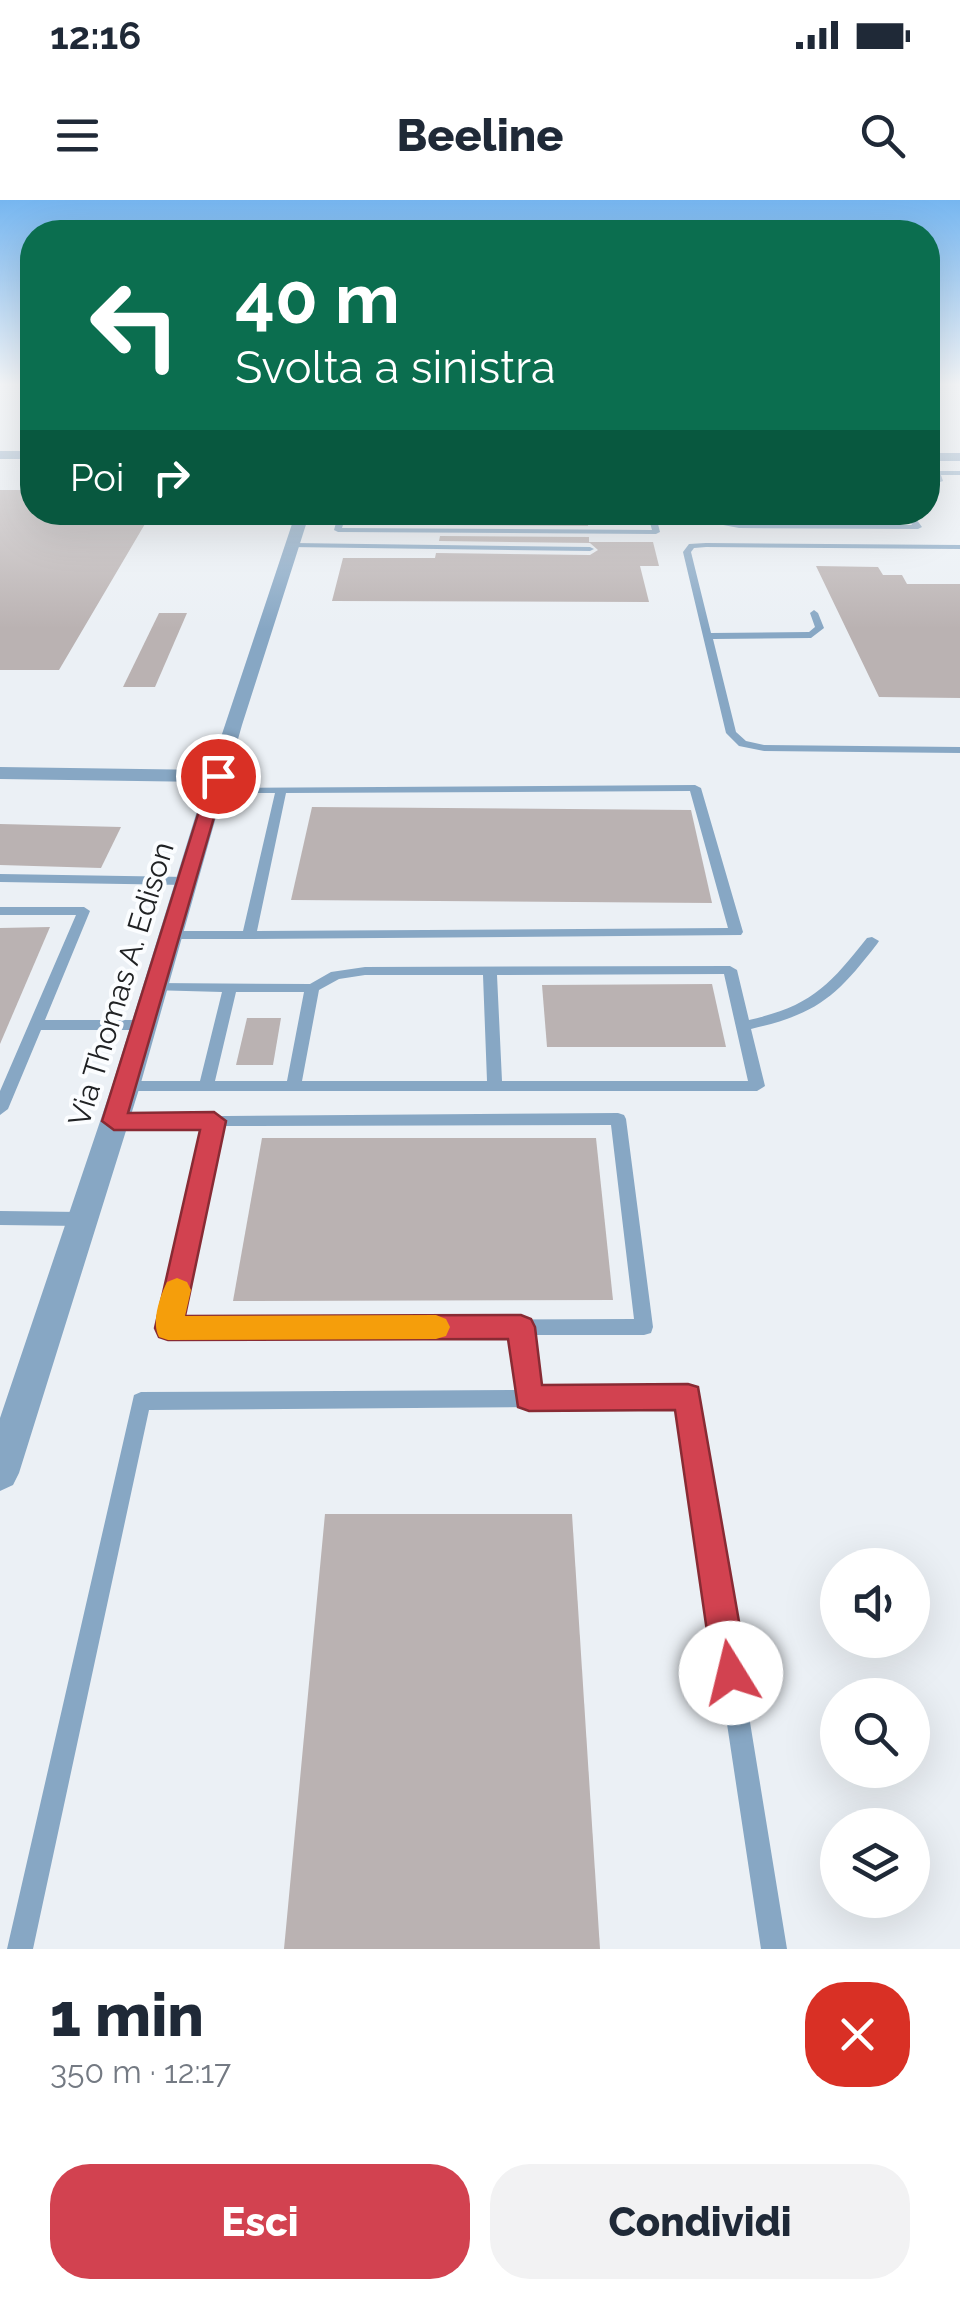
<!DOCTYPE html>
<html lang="it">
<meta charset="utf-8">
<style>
body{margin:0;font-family:Raleway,sans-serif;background:#f2f2f3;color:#1f2937;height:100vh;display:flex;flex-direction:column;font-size:38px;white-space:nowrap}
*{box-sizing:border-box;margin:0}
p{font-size:32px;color:#747a83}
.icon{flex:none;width:55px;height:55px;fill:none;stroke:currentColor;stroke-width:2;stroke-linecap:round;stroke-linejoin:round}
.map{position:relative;height:1749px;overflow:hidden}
.details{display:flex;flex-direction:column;background:#fff;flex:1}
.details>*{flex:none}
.banner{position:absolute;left:20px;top:20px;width:920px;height:305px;border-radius:40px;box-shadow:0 10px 40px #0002;background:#0b6e4f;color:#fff;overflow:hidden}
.controls{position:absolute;left:820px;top:1348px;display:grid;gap:20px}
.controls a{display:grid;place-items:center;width:110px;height:110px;border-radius:50%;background:#fff;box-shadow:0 10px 40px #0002;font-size:50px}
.pin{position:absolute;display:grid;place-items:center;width:85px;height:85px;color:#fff;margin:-42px;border:5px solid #fff;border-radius:50%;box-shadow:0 2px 10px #0007}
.me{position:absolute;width:110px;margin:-55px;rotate:351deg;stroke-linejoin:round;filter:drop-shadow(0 0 8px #0008)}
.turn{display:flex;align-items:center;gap:35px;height:210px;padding:0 50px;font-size:45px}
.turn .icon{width:130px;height:130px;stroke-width:2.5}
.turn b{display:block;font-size:70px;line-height:85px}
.then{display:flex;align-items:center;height:95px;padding:0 50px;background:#0003;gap:20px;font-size:38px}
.round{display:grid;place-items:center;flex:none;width:105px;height:105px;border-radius:40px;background:#f2f2f3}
.head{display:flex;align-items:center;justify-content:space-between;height:170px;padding:0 50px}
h1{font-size:60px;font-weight:800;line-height:75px}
.primary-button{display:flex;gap:20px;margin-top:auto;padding:20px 50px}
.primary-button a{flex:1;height:115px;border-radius:40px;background:#d24250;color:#fff;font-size:40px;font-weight:800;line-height:115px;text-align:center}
.primary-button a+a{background:#f2f2f3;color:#1f2937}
.status{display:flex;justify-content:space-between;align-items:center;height:70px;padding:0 50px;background:#fff;direction:ltr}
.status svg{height:28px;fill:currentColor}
header{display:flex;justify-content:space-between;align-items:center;height:130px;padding:0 50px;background:#fff;font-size:45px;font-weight:800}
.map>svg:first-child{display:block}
.building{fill:#bab2b2}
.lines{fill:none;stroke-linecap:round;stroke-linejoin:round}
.service{fill:#87a7c4;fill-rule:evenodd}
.minor{fill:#87a7c4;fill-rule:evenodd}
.route{fill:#d24250;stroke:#882b34;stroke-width:2.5}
.slow{fill:#f59e0b}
.labels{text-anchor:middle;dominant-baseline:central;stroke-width:8;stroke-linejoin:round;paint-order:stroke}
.street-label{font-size:30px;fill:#202224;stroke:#fbfdff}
</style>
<div class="status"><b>12:16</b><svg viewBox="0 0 49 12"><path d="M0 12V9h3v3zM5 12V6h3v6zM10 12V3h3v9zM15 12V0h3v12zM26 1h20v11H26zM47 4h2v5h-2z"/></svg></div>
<header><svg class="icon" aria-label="menu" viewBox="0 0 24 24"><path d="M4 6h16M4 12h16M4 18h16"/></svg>Beeline<svg class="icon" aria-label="search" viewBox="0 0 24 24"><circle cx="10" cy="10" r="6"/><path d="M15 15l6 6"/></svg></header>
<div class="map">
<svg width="960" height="1749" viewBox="0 0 960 1749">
<rect width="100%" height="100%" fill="#ebf0f5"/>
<g class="building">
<polygon points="0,290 32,290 32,312 152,312 59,470 0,470"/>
<polygon points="445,312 588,312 588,326 442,325"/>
<polygon points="440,336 589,337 589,342 653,342 659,366 640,366 649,402 332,401 343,358 435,358 436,353 590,355 598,350 590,343 439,341"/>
<polygon points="816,366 878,367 883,375 902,375 907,384 960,384 960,498 879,497"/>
<polygon points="159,413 187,413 155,487 123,487"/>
<polygon points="312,607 691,610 712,703 291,700"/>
<polygon points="0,624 121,627 101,668 0,665"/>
<polygon points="50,727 0,844 0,728"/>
<polygon points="712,784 726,847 547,847 542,785"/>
<polygon points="247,818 281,818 273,865 236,865"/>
<polygon points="262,938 596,938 613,1100 233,1101"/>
<polygon points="325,1314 572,1314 600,1749 284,1749"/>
</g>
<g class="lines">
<g class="service">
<polygon points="928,261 938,271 960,271 960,275 941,275 943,281 928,286 928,282 937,279 928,267"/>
<polygon points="339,312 347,312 342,328 652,330 647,312 655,312 660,332 656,334 338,332 334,330"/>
<polygon points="712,312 719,312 724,320 739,324 912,325 904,312 911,312 922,327 918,329 739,328 718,324"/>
<polygon points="294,343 590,347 594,349 590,351 291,347 291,343"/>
<polygon points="706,343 960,345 960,349 706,347 694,348 691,352 711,433 809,432 815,427 810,413 814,410 818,413 824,428 811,438 713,439 736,532 746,541 764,545 960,547 960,553 764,551 739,546 726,533 683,352 689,344"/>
<path d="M695,585L701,588L743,732L741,735L249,739H171L164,735L171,731H243L275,593H214L210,592V588ZM690,591L728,728L257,731L286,593Z"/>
<polygon points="0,674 187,677 193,681 187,685 0,682"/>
<polygon points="0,707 84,707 90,711 45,820 144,820 151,825 144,830 41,830 8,909 0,915 0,891 76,715 0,715"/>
<path d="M872,737L879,741L877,744C836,797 817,814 751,829L765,886L757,891H126L118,886L126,881H200L222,792L150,790L148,787L150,784L155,783L310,784L331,772L365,767L730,766L737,770L749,820C811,806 829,786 867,738ZM724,774L748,881H502L497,775ZM365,775H483L487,881H302L319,790L339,779ZM236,792H304L287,881H215Z"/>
<path d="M618,913L624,915L626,919L653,1127L651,1133L644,1135H531L538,1189L687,1188L694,1191L697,1197L787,1749H761L679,1206L149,1210L33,1749H7L134,1195L141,1192L518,1190L513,1135L169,1137L162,1135L160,1129L205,926L114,927L108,925L106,921L108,917ZM611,925L634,1119L180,1121L221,926Z"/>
<polygon points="0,1011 81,1012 87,1014 89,1019 87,1024 81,1026 0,1025"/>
</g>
<g class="minor">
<rect x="0" y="251" width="32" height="8"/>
<rect x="928" y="253" width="32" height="8"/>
<polygon points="296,312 310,312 242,525 140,886 19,1273 13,1285 0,1291 0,1218 112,886 206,582 0,579 0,567 210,570"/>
</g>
</g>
<linearGradient id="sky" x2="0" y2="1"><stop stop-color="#76b6f0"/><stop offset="0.43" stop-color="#f6f8fa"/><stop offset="1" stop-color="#f6f8fa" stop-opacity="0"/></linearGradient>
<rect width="960" height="429" fill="url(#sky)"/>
<polygon class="route" points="218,571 226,576 128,913 214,912 226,921 185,1116 521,1115 531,1119 535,1127 542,1185 688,1184 698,1187 748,1473 743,1485 731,1490 718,1485 713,1473 675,1210 529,1211 518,1207 508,1139 168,1140 159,1137 155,1128 200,930 114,930 102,921 210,576"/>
<path class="slow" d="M177,1078L187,1082L191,1090L185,1116L436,1115L446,1119L450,1127L446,1136L436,1139L168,1140L159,1137C151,1122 160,1096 167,1082Z"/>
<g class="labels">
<g class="street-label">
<text transform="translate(121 784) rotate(-73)">Via Thomas A. Edison</text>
</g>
</g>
</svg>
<div class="controls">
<a><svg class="icon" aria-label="sound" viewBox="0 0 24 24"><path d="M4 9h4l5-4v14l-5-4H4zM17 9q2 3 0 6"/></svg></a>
<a><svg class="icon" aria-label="search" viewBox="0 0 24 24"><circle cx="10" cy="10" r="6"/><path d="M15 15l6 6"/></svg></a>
<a><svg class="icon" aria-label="layers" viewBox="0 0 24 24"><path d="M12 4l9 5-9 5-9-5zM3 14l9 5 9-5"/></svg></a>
</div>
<div class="pin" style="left:218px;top:576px;background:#d93025"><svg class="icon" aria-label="arrive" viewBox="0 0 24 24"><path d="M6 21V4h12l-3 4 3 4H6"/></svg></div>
<svg class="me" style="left:731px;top:1473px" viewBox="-20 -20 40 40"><circle r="19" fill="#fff"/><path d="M0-13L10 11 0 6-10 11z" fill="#d24250"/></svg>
<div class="banner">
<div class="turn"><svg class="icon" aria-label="left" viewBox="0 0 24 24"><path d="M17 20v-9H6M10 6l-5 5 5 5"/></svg><div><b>40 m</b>Svolta a sinistra</div></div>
<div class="then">Poi<svg class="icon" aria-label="right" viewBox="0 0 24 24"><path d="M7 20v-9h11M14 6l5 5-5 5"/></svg></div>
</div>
</div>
<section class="details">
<div class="head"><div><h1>1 min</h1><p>350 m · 12:17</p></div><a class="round" style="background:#d93025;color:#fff"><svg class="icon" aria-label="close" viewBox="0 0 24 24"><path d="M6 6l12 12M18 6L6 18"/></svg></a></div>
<div class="primary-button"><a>Esci</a><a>Condividi</a></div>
</section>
